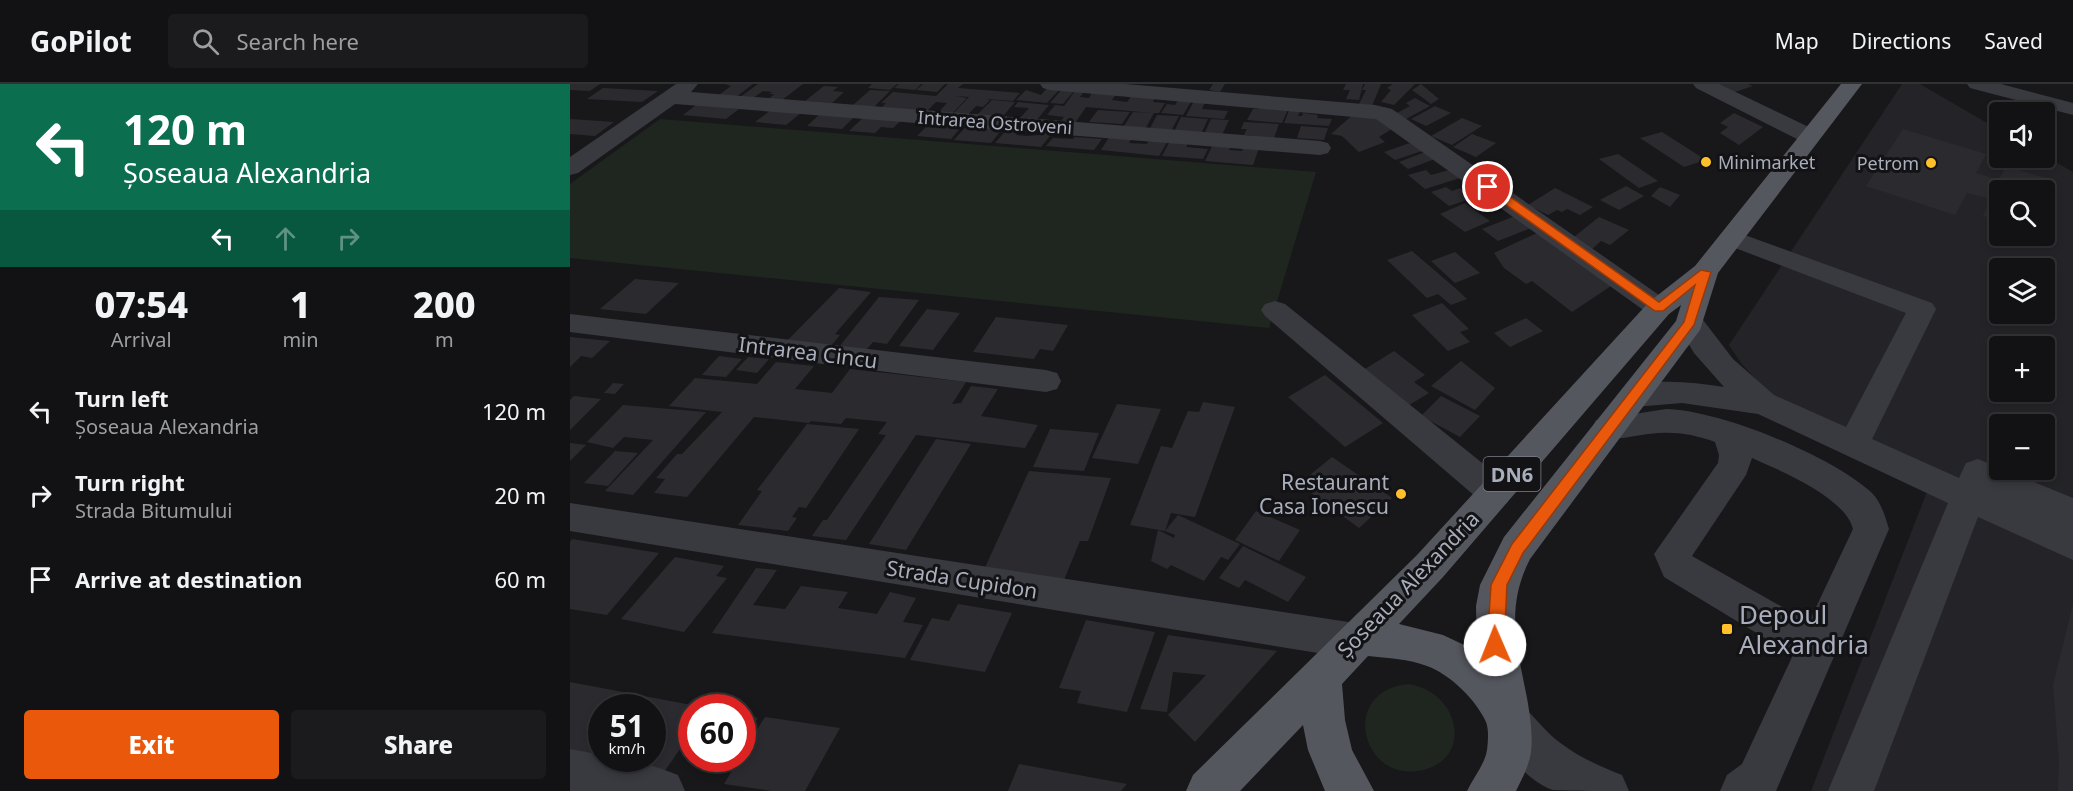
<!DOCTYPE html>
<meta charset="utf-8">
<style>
body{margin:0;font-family:"Noto Sans",sans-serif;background:#1b1b1d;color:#f1f3f6;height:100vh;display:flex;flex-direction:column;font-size:22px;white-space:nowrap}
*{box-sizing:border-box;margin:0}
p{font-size:20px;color:#9c9ea0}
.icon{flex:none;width:33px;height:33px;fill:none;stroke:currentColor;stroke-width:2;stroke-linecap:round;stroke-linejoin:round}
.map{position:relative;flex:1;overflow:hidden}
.panel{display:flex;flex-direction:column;background:#121214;width:570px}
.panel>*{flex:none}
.guide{background:#0b6e4f;color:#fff;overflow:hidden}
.controls{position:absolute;left:1419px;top:18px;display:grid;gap:12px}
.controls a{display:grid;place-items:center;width:66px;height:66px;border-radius:6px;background:#121214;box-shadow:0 3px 9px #0003,0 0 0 2px #313234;font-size:30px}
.speed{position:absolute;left:18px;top:610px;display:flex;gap:12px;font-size:30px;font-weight:700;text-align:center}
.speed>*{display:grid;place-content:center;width:78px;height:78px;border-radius:50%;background:#121214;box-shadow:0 3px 9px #0003,0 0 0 2px #313234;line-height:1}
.speed small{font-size:15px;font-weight:400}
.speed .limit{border:9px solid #d22;background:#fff;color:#111}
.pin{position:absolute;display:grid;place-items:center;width:51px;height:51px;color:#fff;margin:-26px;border:3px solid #fff;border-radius:50%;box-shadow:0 2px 6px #0007}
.me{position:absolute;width:66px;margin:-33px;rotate:359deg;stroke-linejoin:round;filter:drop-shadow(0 0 4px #0008)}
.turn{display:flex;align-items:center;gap:21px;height:126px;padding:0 24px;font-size:27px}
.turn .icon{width:78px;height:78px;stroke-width:2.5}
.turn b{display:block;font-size:42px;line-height:51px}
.lanes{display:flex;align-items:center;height:57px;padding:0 24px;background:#0003;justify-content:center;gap:30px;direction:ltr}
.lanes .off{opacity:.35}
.eta{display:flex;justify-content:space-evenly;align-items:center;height:102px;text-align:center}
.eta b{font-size:36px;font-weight:800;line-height:42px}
.button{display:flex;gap:12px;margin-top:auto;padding:12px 24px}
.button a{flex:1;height:69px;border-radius:6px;background:#ea580c;color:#fff;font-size:24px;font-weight:800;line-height:69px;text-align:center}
.button a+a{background:#1b1b1d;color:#f1f3f6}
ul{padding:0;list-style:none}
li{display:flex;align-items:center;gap:18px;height:84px;padding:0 24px}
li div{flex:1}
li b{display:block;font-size:22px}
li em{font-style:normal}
header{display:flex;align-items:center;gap:36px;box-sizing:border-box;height:84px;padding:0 30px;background:#121214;border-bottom:2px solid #313234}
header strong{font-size:28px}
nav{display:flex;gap:33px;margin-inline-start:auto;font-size:21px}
.search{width:420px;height:54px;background:#1b1b1d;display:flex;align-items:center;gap:15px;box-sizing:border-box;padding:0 21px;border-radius:6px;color:#9c9ea0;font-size:22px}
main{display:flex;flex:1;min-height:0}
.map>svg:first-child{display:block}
.built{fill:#242428;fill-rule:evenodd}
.green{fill:#1e261f}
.building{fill:#2b2b2f}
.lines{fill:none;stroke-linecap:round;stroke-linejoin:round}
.minor{fill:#393a40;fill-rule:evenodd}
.major{fill:#55575f;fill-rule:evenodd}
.route{fill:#ea580c;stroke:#983908;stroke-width:1.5}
.poi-dot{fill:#ffc02c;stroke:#131316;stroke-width:2}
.labels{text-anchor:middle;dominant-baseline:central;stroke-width:6;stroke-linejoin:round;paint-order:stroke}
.far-street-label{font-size:18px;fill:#a9aebc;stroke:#131316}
.far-poi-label{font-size:18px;fill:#a9aebc;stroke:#131316;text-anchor:start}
.shield{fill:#131316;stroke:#7c808a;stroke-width:1.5}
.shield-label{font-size:20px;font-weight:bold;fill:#a9aebc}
.street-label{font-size:21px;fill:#a9aebc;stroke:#131316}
.poi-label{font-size:21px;fill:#a9aebc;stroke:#131316;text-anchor:end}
.near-poi-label{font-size:26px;fill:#a9aebc;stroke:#131316;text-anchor:start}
</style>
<header>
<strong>GoPilot</strong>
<div class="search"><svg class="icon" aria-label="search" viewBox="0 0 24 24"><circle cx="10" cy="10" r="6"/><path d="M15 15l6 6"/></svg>Search here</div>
<nav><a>Map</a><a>Directions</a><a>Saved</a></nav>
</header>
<main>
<section class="panel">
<div class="guide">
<div class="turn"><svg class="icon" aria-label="left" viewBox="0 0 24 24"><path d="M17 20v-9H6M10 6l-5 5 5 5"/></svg><div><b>120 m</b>Șoseaua Alexandria</div></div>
<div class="lanes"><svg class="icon" aria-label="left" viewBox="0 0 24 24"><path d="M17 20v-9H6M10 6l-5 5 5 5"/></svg><svg class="icon off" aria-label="ahead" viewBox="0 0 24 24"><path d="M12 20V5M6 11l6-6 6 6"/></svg><svg class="icon off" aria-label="right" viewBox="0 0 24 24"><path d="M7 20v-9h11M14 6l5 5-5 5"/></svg></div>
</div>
<div class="eta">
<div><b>07:54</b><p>Arrival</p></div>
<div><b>1</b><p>min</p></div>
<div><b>200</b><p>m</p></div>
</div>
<ul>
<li><svg class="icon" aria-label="left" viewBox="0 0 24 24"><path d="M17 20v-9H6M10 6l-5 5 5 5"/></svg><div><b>Turn left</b><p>Șoseaua Alexandria</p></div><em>120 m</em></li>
<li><svg class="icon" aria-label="right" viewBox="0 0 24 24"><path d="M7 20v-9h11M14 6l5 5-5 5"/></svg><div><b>Turn right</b><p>Strada Bitumului</p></div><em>20 m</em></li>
<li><svg class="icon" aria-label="arrive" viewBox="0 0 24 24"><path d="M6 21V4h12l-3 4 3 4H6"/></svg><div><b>Arrive at destination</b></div><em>60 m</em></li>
</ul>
<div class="button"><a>Exit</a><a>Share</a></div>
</section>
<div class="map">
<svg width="1503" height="707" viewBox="0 0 1503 707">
<rect width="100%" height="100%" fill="#18181b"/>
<path class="built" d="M1332,0H1350L1429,46L1430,74L1475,72L1503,88V707H1241L1365,387L1214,320L1192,302L1171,279L1159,261ZM1430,106H1474V152H1430ZM1430,184H1474V230H1430ZM1430,262H1474V308H1430ZM1430,340H1474V386H1430Z"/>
<g class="green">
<polygon points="90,35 746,88 699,244 0,174 0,100"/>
<path d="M839,600C892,609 904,679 847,687C790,695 770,606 839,600Z"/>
</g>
<g class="building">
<polygon points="0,0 30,0 20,7 0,6"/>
<polygon points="155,0 183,0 166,13 149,11 161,2"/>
<polygon points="188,0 233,0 212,16 199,15 204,10 199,10 202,8 193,7 183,14 170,13"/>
<polygon points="302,0 327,0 320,6 298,4"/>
<polygon points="329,0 351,0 345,6 324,4"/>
<polygon points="353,0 375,0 367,8 346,6"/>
<polygon points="378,0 393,0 388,4 450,9 443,17 416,15 420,16 413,23 406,22 395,34 380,33 399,13 386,12 397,14 379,33 365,32 377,19 366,18 354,30 309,26 316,19 311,19 323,8 366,12"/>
<polygon points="643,0 655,0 650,8 639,6"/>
<polygon points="776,0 793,0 789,16 776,15 780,6 773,6"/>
<polygon points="795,0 811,0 802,22 789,20 796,6 792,6"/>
<polygon points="823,0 845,0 824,21 811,18 821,6 817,4"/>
<polygon points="851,0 869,15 861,20 842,6"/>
<polygon points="1143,0 1178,0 1183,2 1162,9"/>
<polygon points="254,2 268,3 263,7 274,8 262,19 235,17"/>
<polygon points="33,4 88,7 72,18 17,15"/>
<polygon points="477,4 490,5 477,19 446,16 456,6 471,11"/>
<polygon points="492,5 505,6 493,20 480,19"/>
<polygon points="300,6 320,7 304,23 283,21"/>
<polygon points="505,7 514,8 510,13 519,14 523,7 547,9 542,16 557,18 562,11 585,13 583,18 595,19 589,29 584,29 574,47 552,45 563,28 582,29 516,23 503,42 488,41 494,33 477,31 485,21 494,22"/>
<polygon points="845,14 860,22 836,35 827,29 840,22 836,19"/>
<polygon points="609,15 622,16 613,31 591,29 597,20 605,21"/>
<polygon points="625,15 636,16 632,25 658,27 654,35 616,32"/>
<polygon points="422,16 445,18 429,37 404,34"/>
<polygon points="448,18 479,21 466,37 449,35 459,24 444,23"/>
<polygon points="126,21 169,25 156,35 113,31"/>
<polygon points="691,21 719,23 712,39 677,36 683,25 689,25"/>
<polygon points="865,22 881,29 856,42 841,35"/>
<polygon points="720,24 731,25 728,32 732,32 733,29 748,31 747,34 762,35 759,42 714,39"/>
<polygon points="201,26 231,29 216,41 185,38"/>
<polygon points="528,26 560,28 552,40 519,38"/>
<polygon points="786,28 808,32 825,43 809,53 815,58 789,68 772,52 761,50"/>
<polygon points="1164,29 1193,43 1169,61 1150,49 1158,43 1150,39"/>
<polygon points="250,30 285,32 272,45 237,42"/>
<polygon points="296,31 334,34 323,44 311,43 305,49 279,47"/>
<polygon points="587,31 609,32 600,49 578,48"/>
<polygon points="611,33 638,35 630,52 603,50"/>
<polygon points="892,34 912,42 882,61 861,52"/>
<polygon points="0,35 44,38 25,52 0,50"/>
<polygon points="641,35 659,36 651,53 633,52"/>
<polygon points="400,38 433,44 421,59 384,56"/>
<polygon points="674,38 709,40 703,57 683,56 685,52 674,51 677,45 671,45"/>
<polygon points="376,39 393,41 381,55 347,52 356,43 371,44"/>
<polygon points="440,42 452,44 446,51 457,52 469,51 474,46 484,47 471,63 425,59"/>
<polygon points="731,42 758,44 754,56 727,54"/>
<polygon points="1333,45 1416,70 1406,89 1429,96 1436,82 1482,96 1475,115 1474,106 1430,106 1430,137 1413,132 1420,115 1397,109 1385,131 1296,102"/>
<polygon points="1092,48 1136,76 1114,83 1070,54"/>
<polygon points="541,50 563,52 559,59 577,60 581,53 599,55 589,72 531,66"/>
<polygon points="902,50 926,59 906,73 883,63"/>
<polygon points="505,53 532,55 524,66 476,62 483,54 503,55"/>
<polygon points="601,55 620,56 616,63 638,65 633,75 592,72"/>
<polygon points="644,58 663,59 659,66 672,67 675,60 690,61 683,81 635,77"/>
<polygon points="840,59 852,67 825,76 814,68"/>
<polygon points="855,68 865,75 838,85 829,78"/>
<polygon points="1048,70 1088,97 1069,104 1029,75"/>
<polygon points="856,86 861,91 879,86 890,94 855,105 838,91"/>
<polygon points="1056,102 1074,112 1049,126 1030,116"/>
<polygon points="876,103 882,107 890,104 903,114 879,122 861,108"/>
<polygon points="1090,103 1110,111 1100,123 1081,112"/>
<polygon points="985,104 1023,123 1010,131 997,125 992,128 987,126 978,131 958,121"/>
<polygon points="895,119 920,137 895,148 870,130"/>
<polygon points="945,132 961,144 928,157 912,145"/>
<polygon points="1029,133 1059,146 1040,161 1031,157 1021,166 1004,153"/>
<polygon points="971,147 1044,200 1002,228 962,197 956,200 934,184 924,169"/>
<polygon points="842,167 884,203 897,215 881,221 868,210 857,214 817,176"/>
<polygon points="885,168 910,189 885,199 861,177"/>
<polygon points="65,195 109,199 76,230 30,225"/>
<polygon points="269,204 301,208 265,250 270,251 256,268 212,262"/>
<polygon points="309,213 349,216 317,260 303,258 292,271 265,268"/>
<polygon points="872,219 899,245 890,248 900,258 878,267 842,231"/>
<polygon points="357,225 390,229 363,266 329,262"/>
<polygon points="426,233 498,241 483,267 470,265 464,275 403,268"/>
<polygon points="956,234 973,247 940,263 924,249"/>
<polygon points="0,253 40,257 22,274 11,272 0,283"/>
<polygon points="824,267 855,291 844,298 859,309 836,323 790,288"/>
<polygon points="149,272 172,275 156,293 132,291"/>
<polygon points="178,273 199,275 187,289 166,286"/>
<polygon points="891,277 925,304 905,326 861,302"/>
<polygon points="206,278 244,282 225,305 262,309 280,285 396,298 382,320 391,319 401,302 428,305 411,332 468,341 455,364 346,351 276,456 242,452 253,436 257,436 316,351 308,350 317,338 276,334 271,340 241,337 239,339 184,333 117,413 84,409 95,395 86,394 107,370 112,370 152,328 99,322 125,294 187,300"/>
<polygon points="755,291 813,339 775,363 718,313"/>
<polygon points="43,299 54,300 45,310 34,309"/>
<polygon points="4,312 31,315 0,346 0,316"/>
<polygon points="871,312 910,332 890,353 851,332"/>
<polygon points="633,318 665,323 625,433 601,429 595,447 608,431 670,460 658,476 651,473 634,497 601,481 597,485 581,477 588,446 604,454 605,451 595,447 560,441 591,362 602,364 618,327 629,328"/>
<polygon points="547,320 591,325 568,380 522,374"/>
<polygon points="53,321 136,328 63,411 35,407 83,356 54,353 43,364 17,358"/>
<polygon points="237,340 289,345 236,424 229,423 222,433 227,434 218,447 168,441 192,407 187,406"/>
<polygon points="480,345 529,349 514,387 463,383"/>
<polygon points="366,355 401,360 336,466 299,460"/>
<polygon points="0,359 16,361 0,377"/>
<polygon points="45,367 68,369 38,402 14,399"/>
<polygon points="762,373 822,414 789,444 729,400"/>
<polygon points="459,387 541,394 518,457 510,457 494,496 413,488"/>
<polygon points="686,427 730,446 709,477 665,456"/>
<polygon points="2,455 89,469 37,531 0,525 0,458"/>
<polygon points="673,462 736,493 718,518 675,496 669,504 649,494"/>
<polygon points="105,473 154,482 146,492 157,494 114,548 51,535"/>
<polygon points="186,484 207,486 183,521 215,525 231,502 278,508 268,524 307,530 320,508 346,514 333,538 353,541 335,574 142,549"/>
<polygon points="388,520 442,529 415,588 340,576 362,534 379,537"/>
<polygon points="1503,520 1503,707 1488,707 1489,677 1483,601"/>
<polygon points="516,536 585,548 557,628 507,619 511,607 489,604"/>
<polygon points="598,551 707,567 625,658 598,631 636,591 603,588 597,628 570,625"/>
<polygon points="0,598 132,623 132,624 122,624 122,648 94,688 39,676 82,675 82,624 32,624 32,675 0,673"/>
<polygon points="172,631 188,634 172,657"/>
<polygon points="195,633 270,644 235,707 202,707 154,700 169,675 172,675 172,669"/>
<polygon points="449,680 557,700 551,707 438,707"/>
</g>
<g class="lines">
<g class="minor">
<polygon points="106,0 128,0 121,8 750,57 758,59 761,64 758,69 750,71 105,20 8,89 0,91 0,73"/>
<polygon points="470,0 555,0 805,21 822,25 1099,218 1103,224 1099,230 1089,233 1079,230 806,35 480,6 473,4"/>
<polygon points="1123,0 1149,0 1247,47 1250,52 1247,57 1231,57 1126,4"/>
<polygon points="1397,0 1431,0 1503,19 1503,31 1400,4"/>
<path d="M1161,146L1362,219L1366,225L1302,355L1389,394L1396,379L1408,375L1503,414V476L1408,433L1304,707H1258L1378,419L1188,330L1112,319L1064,323L1053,320L1048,312L1053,304C1086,294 1120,298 1154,303L1124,269L1106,239L1110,232L1120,230L1130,232L1163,275L1204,311L1276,343L1336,229L1152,159L1148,154L1152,149Z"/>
<polygon points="705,217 715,220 937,399 942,409 937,419 925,423 913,419 695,232 691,226 695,220"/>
<polygon points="0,230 476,286 487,289 491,297 487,305 476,308 0,248"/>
<path d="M1096,325C1150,326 1262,372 1302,409C1310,417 1315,431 1318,442L1319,445L1206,707H1150L1157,691L1172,680L1223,571L1094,493L1084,470L1148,379L1149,371L1145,358C1123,350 1102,347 1079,350C1061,352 1044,358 1026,352L1022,344L1026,336ZM1182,374C1211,387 1275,413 1283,445L1239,538L1122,472L1176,391Z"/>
<polygon points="0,419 785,539 799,544 805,557 799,570 785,575 0,447"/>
<path d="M938,614C958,622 967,639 983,653C1004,671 1027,681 1052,691L1059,707C1041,707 997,707 983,706C956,697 927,660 917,635L923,620Z"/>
<path d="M0,665L32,671V675C58,675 84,681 108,691L115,707H0Z"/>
</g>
<path class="major" d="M1271,0H1292L1148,189L1130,246L960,475C935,524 947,562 957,614C960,631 963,651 961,668C959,682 952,695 946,707H897C903,694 915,680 917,666C918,658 919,645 916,638C906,616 881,591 857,582C839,575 818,574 798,572L772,600L775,636L782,666L804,707H755L738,666L733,641L670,707H616L623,691L847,471L1079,218L1125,182ZM1111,221L1106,237L934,453L910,501L906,522L907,567L873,551L829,540L873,493L1099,230Z"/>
</g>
<polygon class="route" points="914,100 922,100 1089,218 1131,186 1141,188 1124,241 953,469 937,501 934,561 931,566 925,568 919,566 917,561 921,501 942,460 1114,238 1125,201 1093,227 1085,227 914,105"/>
<g class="poi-dot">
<circle cx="1136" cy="78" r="6"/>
<circle cx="1361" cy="79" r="6"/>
<circle cx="831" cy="410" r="6"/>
<rect x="1151" y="539" width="12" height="12" rx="3"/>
</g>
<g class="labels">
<g class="far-street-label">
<text transform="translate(425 38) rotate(4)">Intrarea Ostroveni</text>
</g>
<g class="far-poi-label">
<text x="1148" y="78">Minimarket</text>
<text x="1349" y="79" text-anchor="end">Petrom</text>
</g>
<rect class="shield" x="913.5" y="373" width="57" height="34" rx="4.5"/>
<g class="shield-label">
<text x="942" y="390">DN6</text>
</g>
<g class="street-label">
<text transform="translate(238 268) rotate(7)">Intrarea Cincu</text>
<text transform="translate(392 495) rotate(9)">Strada Cupidon</text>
<text transform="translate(838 500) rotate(-46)">Șoseaua Alexandria</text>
</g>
<g class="poi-label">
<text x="819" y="398">Restaurant<tspan x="819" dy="24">Casa Ionescu</tspan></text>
</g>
<g class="near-poi-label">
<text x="1169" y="530">Depoul<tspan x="1169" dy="30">Alexandria</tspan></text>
</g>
</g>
</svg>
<div class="controls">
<a><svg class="icon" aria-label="sound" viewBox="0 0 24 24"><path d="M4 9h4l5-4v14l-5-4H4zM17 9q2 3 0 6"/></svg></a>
<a><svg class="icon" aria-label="search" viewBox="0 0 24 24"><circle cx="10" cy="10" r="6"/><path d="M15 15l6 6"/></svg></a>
<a><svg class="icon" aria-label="layers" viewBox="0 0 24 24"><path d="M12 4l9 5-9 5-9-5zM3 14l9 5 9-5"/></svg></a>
<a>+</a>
<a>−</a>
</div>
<div class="speed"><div>51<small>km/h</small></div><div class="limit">60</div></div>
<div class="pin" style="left:918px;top:103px;background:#d93025"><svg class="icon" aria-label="arrive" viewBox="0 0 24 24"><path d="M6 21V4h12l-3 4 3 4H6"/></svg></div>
<svg class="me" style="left:925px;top:561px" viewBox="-20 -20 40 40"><circle r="19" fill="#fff"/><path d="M0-13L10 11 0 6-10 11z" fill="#ea580c"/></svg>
</div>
</main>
